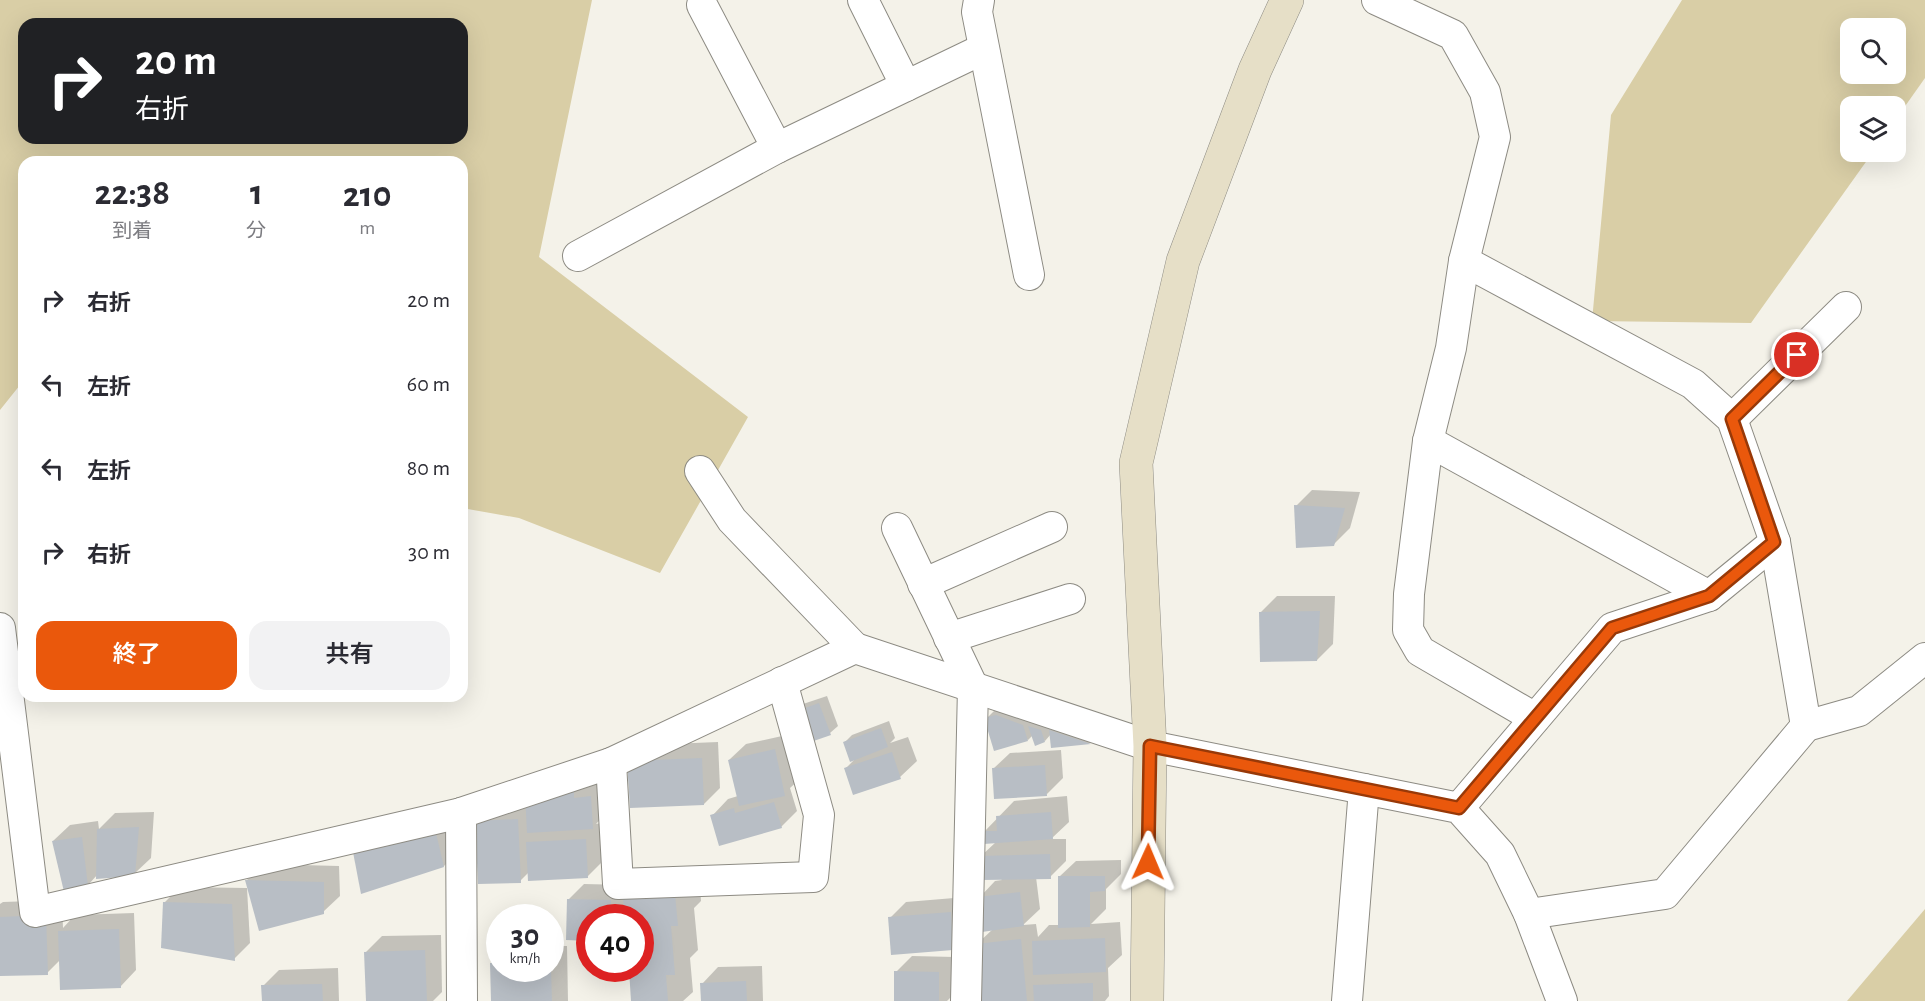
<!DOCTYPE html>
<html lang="ja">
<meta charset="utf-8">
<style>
body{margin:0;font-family:"Alegreya Sans","Noto Sans JP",sans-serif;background:#f2f2f3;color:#2b2b33;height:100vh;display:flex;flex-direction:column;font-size:22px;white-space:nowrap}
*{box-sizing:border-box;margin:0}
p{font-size:20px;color:#7c7c81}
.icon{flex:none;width:33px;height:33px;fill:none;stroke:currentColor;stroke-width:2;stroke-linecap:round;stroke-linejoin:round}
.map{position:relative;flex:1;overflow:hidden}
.details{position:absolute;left:18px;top:156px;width:450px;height:546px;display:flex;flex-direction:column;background:#fff;border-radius:18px;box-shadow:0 6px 24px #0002}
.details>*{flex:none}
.hud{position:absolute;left:18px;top:18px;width:450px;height:126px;border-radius:18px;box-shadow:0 6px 24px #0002;background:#202124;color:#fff;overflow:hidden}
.fabs{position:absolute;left:1840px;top:18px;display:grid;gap:12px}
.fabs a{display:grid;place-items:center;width:66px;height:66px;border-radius:12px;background:#fff;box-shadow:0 6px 24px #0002;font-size:30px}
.speed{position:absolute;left:486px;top:904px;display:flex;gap:12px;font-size:30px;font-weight:700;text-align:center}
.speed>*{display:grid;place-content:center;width:78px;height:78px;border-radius:50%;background:#fff;box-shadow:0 6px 24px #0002;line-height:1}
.speed small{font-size:15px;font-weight:400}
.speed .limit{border:9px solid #d22;background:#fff;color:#111}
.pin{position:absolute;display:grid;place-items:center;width:51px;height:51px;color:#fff;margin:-26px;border:3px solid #fff;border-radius:50%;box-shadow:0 2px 6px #0007}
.me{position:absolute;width:66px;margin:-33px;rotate:1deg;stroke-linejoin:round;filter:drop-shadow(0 0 4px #0008)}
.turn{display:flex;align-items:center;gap:21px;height:126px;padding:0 18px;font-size:27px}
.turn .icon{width:78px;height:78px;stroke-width:2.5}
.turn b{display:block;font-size:42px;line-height:51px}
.eta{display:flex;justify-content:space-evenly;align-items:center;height:102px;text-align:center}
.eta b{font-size:36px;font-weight:600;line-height:42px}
.primary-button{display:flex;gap:12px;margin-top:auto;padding:12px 18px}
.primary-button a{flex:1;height:69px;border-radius:18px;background:#ea580c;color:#fff;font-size:24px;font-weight:600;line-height:69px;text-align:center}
.primary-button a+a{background:#f2f2f3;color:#2b2b33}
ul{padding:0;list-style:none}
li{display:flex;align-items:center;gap:18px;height:84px;padding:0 18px}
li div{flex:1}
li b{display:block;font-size:22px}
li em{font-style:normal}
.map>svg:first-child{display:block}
.green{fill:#d9cea6;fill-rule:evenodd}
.shadow{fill:#0003}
.building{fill:#b8bec5}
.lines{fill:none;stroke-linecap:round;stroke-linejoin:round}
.street-casing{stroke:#8d8b83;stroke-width:32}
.secondary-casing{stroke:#8d8b83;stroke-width:34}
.street{stroke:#fff;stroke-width:30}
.secondary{stroke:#e6dfc7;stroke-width:33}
.route-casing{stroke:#983908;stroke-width:15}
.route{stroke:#ea580c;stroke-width:10}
</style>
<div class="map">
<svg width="1925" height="1001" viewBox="0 0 1925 1001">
<rect width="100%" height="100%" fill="#f4f2e9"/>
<g class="green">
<path d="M0,0H592L539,257L748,417L660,573L519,518L462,508V162H24V380L0,410ZM24,24H462V138H24Z"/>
<path d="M1682,0H1925V78L1896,119V106H1851V152H1873L1751,323L1592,321L1611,115ZM1851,28H1896V74H1851Z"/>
<polygon points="1925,909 1925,1001 1847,1001"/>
</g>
<g class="shadow">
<polygon points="1312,490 1360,492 1350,528 1333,545 1296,506"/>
<polygon points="1277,596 1335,596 1333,644 1317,660 1261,612"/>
<polygon points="827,696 838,726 830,733 806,742 803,704"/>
<polygon points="1005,708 1030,717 1032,723 1037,719 1048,723 1051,730 1058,723 1097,736 1091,743 1052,747 1051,734 1045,741 1033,735 1028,740 986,719 994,711"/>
<polygon points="889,721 895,738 890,743 908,737 917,761 900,777 854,793 845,769 857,757 844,743 852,735"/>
<polygon points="791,734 801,778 790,788 797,811 781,827 712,816 728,799 738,796 729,760 746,744"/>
<polygon points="718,742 720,788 704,804 631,807 645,745"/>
<polygon points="1061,750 1063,778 1047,794 993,769 1010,753"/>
<polygon points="607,781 608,811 596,824 601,823 603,861 587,877 529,872 520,881 476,822 527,794"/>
<polygon points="1067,796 1069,822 1051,839 1066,839 1066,861 1050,877 1036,877 1040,909 1023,925 1036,924 1038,937 1049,925 1060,925 1059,877 1076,861 1121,860 1121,874 1106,889 1106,909 1091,924 1120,922 1122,955 1108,968 1109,996 1105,1001 983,1001 977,944 993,929 979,898 995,881 1002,880 981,856 996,842 984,832 1014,801"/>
<polygon points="154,812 151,858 134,874 98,874 88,885 53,841 70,825 98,821 99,829 115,813"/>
<polygon points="452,818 460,850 444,866 362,892"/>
<polygon points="263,864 339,866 340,896 323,912 260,929 247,880"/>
<polygon points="699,871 701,901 694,908 698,950 690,958 693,992 683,1001 633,1001 630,969 640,969 640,918 590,918 568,900 584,884 627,885"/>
<polygon points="180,887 247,888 250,943 234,959 164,903"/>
<polygon points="966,897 953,948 890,918 906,902"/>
<polygon points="62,900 63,928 75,915 134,913 136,970 120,987 60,960 47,973 0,975 0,904 3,902"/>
<polygon points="441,935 442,992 433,1001 367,1001 366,952 382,936"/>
<polygon points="550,946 567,946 568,1001 493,1001 491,964 500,956 500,969 550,969"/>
<polygon points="912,956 955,957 954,994 947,1001 895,1001 896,972"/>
<polygon points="762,966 763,1001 702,1001 702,984 718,967"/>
<polygon points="338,968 339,1001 263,1001 263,986 279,970"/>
</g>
<g class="building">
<polygon points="1294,505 1345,508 1334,546 1296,548"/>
<polygon points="1320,611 1317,661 1260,662 1259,612"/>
<polygon points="819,703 831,735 805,744 794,712"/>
<polygon points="996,715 1023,725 1028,741 994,751 984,718"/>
<polygon points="1028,726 1041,730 1045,742 1035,746"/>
<polygon points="881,728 888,747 850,762 843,742"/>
<polygon points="1049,730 1091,744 1051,748"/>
<polygon points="775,749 785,796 739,806 728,760"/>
<polygon points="892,752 901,779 853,795 844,768"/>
<polygon points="702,758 704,805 630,808 627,761"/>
<polygon points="1045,765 1047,796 994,799 992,768"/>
<polygon points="574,790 574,798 591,796 593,829 527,833 525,794"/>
<polygon points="774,802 782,828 719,846 710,815 734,808 735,813"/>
<polygon points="1051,812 1053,839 984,844 983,831 997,831 996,816"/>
<polygon points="518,819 521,883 478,884 475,821"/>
<polygon points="139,827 135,876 96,879 97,829"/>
<polygon points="436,833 444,867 361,894 353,852"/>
<polygon points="82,837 88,886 65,896 52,841"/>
<polygon points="586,839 588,878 528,881 526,842"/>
<polygon points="1050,854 1051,879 981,880 980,856"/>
<polygon points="1058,876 1105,876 1105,891 1090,892 1090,927 1058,928"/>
<polygon points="245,880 324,882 324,914 259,931"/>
<polygon points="1020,892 1024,926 982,932 978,897"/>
<polygon points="675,894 678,926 671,926 675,975 666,975 668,1001 631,1001 629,969 640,969 640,918 625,918 623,898"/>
<polygon points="567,899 611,900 611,918 590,918 590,941 566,940"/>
<polygon points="163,902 232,904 235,961 161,948"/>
<polygon points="951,912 953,950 891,955 888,917"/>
<polygon points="46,915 48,975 0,976 0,917"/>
<polygon points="119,929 121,988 60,990 58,931"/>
<polygon points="1105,938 1106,972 1033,975 1032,941"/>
<polygon points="1021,939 1027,1001 981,1001 976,944"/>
<polygon points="425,950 427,1001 366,1001 364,952"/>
<polygon points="490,963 500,963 500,969 551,969 552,1001 491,1001"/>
<polygon points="894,971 939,972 939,1001 894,1001"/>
<polygon points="746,981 747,1001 701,1001 700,983"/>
<polygon points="1093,983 1093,1001 1034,1001 1033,985"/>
<polygon points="322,984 323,1001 262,1001 261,985"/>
</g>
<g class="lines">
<g class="street-casing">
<g id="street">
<polyline points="863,0 906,86"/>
<polyline points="979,0 977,12 1029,275"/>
<polyline points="1377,0 1453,35 1485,92 1495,137 1464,261 1451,348 1428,441 1409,594 1408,630 1420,651 1535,718"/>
<polyline points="702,5 777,148"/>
<polyline points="578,256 777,148 983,49"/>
<polyline points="1464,261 1693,384 1732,419 1775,542 1806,726 1665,894 1529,914"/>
<polyline points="1732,419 1846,307"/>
<polyline points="1428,441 1709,596"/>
<polyline points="700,471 732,520 855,648"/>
<polyline points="897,528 973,687 966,1001"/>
<polyline points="923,584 1052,527"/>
<polyline points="0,628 35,912 461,813 611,763 855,648 1150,746 1459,808 1500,854 1529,914 1562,1001"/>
<polyline points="949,638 1070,599"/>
<polyline points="1806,726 1859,711 1925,658"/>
<polyline points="611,763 618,884 813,877 819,815 782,682"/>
<polyline points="1459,808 1612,628 1709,596 1775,542"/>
<polyline points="461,813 462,1001"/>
<polyline points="1347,1001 1364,789"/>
</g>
</g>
<g class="secondary-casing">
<polyline id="secondary" points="1147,1001 1150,746 1136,463 1183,261 1255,70 1287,0"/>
</g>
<use href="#street" class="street"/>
<use href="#secondary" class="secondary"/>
</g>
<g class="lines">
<g class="route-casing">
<polyline id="route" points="1148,862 1150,746 1459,808 1612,628 1709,596 1774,542 1732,419 1797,355"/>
</g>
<use href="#route" class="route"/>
</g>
</svg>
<div class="fabs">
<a><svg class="icon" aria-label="search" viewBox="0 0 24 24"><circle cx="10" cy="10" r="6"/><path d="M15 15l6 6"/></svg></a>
<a><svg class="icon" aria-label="layers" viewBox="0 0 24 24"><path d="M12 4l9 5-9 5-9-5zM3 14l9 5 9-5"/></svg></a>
</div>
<div class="speed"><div>30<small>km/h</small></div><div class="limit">40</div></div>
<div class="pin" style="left:1797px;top:355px;background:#d93025"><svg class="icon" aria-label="arrive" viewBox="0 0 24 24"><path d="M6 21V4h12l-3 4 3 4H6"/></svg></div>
<svg class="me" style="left:1148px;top:862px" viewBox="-20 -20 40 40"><path d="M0-17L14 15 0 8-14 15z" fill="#ea580c" stroke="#fff" stroke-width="4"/></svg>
<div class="hud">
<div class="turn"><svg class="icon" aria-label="right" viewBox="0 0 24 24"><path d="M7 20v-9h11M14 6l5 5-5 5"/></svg><div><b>20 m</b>右折</div></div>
</div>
<section class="details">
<div class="eta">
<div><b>22:38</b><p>到着</p></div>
<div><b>1</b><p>分</p></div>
<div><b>210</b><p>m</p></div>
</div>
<ul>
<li><svg class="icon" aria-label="right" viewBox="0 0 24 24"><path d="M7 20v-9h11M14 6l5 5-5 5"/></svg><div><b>右折</b></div><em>20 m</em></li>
<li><svg class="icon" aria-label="left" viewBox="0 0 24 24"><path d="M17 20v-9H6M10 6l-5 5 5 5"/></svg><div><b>左折</b></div><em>60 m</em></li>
<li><svg class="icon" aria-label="left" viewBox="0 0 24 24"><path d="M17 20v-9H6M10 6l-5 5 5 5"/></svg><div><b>左折</b></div><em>80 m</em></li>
<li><svg class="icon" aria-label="right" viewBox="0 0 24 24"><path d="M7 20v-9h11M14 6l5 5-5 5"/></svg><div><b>右折</b></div><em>30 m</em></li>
</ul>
<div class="primary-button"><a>終了</a><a>共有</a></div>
</section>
</div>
